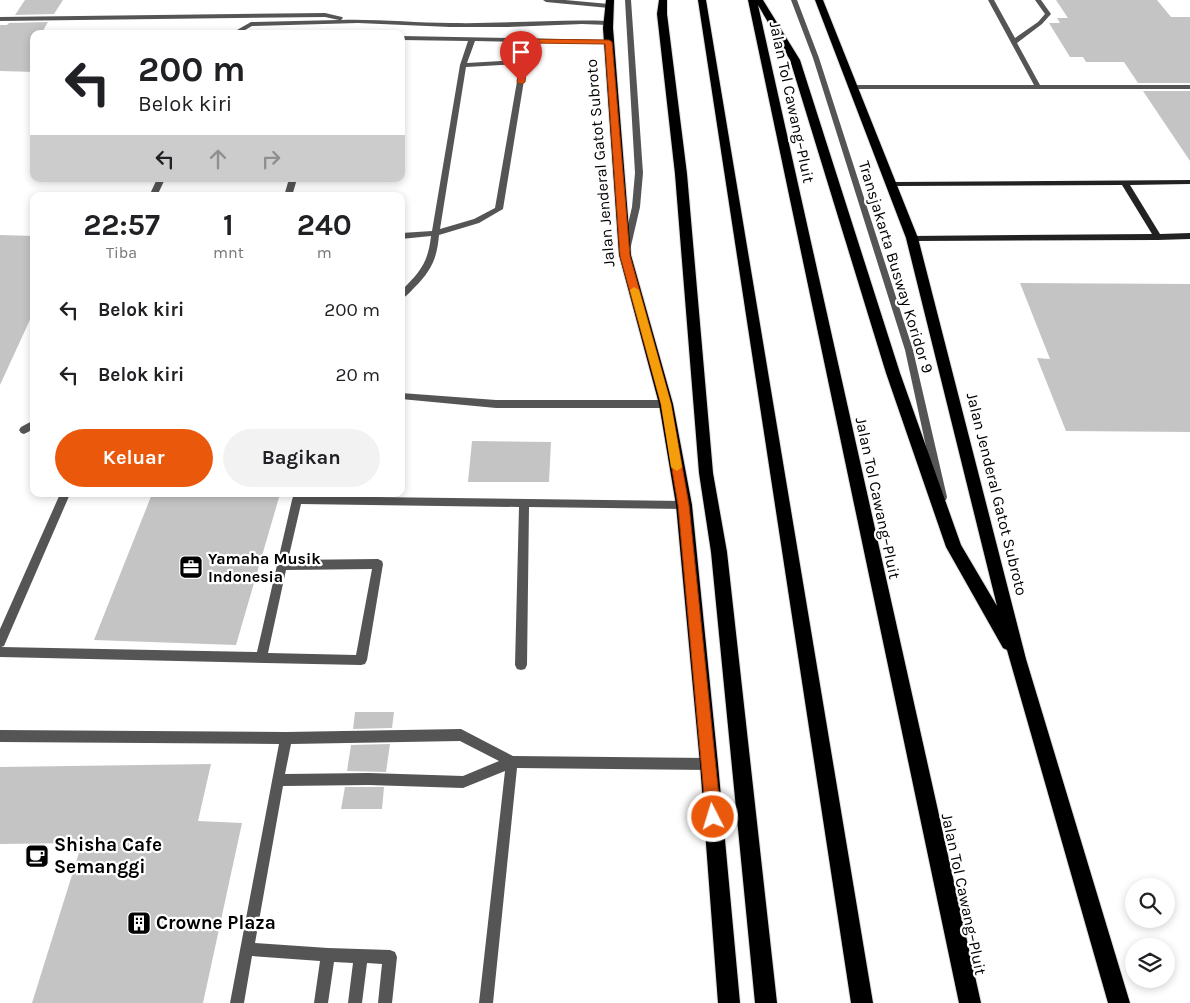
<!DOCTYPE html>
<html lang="id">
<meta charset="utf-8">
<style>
body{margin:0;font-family:Karla,sans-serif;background:#f2f2f2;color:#202124;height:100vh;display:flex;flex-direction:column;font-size:19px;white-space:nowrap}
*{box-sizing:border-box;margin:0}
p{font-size:16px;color:#757577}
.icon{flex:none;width:28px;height:28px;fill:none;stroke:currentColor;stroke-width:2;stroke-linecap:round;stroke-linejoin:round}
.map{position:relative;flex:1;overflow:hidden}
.panel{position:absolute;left:30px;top:192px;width:375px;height:305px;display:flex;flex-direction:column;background:#fff;border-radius:10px;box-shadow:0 2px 8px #0003}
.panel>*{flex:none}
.guide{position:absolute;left:30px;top:30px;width:375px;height:152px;border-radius:10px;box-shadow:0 2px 8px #0003;background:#fff;color:#202124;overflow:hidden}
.tools{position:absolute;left:1125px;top:878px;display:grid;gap:10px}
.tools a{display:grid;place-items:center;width:50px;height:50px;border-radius:50%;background:#fff;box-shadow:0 2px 8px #0003;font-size:25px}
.pin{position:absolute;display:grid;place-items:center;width:42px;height:42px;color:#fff;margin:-51px -21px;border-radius:50% 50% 50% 0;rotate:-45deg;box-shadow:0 0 5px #0007}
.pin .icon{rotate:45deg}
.me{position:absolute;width:55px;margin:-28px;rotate:355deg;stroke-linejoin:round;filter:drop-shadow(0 0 4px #0008)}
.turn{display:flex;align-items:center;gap:18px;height:105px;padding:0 25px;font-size:22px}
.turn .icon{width:65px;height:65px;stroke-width:2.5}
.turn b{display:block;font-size:35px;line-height:42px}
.lanes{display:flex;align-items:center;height:48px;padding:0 25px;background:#0003;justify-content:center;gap:25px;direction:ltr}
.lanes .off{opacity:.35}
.eta{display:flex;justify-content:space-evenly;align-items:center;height:85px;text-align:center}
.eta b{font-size:30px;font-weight:700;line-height:35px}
.primary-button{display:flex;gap:10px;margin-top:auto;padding:10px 25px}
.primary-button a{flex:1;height:58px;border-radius:30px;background:#ea580c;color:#fff;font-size:20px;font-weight:700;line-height:58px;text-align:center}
.primary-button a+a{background:#f2f2f2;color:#202124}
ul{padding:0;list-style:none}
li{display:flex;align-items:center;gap:15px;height:65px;padding:0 25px}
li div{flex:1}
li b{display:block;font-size:19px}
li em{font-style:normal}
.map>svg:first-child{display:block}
.building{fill:#c4c4c4}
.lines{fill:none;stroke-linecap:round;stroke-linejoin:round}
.highway-casing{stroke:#dbdbdb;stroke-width:2}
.lane{fill:#555;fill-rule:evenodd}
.secondary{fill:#222;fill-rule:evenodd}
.highway{fill:#000;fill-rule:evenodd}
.route{fill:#ea580c;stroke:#983908}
.slow{fill:#f59e0b}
.labels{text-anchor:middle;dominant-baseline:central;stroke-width:4.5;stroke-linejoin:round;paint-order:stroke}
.street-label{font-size:16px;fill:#000;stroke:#fff}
.poi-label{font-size:16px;font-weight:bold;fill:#000;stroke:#fff;text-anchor:start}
.near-poi-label{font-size:19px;font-weight:bold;fill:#000;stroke:#fff;text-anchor:start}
</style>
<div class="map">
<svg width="1190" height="1003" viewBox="0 0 1190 1003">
<rect width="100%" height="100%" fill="#fff"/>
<g class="building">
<polygon points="25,0 63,0 54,14 15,15"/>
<polygon points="1056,0 1157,0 1171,17 1190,17 1190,83 1138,83 1124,62 1086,62 1083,57 1070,57 1049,23 1060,23 1057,18 1068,18"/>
<polygon points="48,22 41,34 34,34 34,72 0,71 0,25 7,25 9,23"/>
<polygon points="1143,91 1190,91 1190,161"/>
<polygon points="0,235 34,236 34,311 0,385"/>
<polygon points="1020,283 1190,284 1190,432 1066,431 1037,358 1050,359"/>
<polygon points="472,441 551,442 549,482 468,482"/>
<polygon points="152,494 280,494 236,645 94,640"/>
<polygon points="355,712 394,712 392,728 353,729"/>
<polygon points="390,744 386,772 347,771 351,745"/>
<polygon points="211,764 198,821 242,823 203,1003 32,1003 82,843 0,844 0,767"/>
<polygon points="345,787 384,787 382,809 341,809"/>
</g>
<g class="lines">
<g class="highway-casing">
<g id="highway">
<polygon points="606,0 614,0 613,28 631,255 673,404 692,505 718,764 740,1003 718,1003 700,764 676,505 659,404 619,255 603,28"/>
<polygon points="659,0 667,0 667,14 687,174 713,473 727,552 777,1003 755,1003 711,552 699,473 675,174 657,14"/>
<polygon points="698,0 706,0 873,1003 851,1003"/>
<polygon points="748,0 763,0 800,60 900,373 961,545 997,606 906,238 815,0 823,0 918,238 1026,659 1130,1003 1108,1003 1007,650 1003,648 946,547 886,373 790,60 758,5 981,1003 959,1003"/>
</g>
</g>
<g class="lane">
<polygon points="543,0 565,0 609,4 612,6 609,8 546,2"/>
<polygon points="625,0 631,0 643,173 640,207 630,250 626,253 622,250 632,207 635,173"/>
<polygon points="791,0 797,0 819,58 913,350 947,497 946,500 938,500 937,497 905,350 813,58"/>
<polygon points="988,0 994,0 1015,38 1038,22 1045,14 1035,0 1041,0 1051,14 1042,24 1017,43 1040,85 1190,85 1190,89 853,89 850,87 853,85 1034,85"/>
<path d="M325,13L342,17L343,18L341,20C378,19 415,23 451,23C504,24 556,19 608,21L611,23L608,25L582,24L508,27H450L358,23L252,26L238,34H230L251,22L339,20L325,17L0,21V17Z"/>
<path d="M401,36L609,40L612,42L609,44L528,42L527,62L503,209L479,223L439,235C437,259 431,271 414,288C410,292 406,297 401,299V291C420,272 428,263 431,236L401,239V233L432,231L460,65L468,41L401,40ZM475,41L522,42L521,60L467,63ZM520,64L495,208L474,219L440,229L466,67Z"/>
<polygon points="157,179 165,179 157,196 149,196"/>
<polygon points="289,179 297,179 292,196 284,196"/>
<polygon points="401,393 496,400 666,400 671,404 666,408 496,408 401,399"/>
<polygon points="34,420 34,429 24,434 21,433 19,430 21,427"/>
<path d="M60,494H70L4,646L1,647L257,652L292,500L293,497L297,496L684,501L688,502L689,505L688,508L684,509L529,507L527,665L525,669L521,670L517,669L515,665L519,507L301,504L288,560L378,559L382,561L383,564L367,660L365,664L361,665L0,657V629ZM372,569L356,655L268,653L286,570Z"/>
<path d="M461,729L513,756L709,758L713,760L715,764L713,768L709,770L517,768L493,1003H479L505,771L463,788L369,785L283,786L255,943L328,948L390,950L395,952L397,957L392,1003H378L382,964L367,963L362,1003H348L353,963L334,962L328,1003H314L320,961L252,956L244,1003H230L279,744L0,742V730L286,732ZM460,741L499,761L463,776L369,773L285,774L291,744Z"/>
</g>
<polygon class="secondary" points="1190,180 1190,184 1130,185 1160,234 1190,233 1190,239 1158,240 912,241 908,238 909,236 1152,234 1122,185 892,186 888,184 892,182"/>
<use href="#highway" class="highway"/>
</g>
<polygon class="route" points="523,39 609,40 612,42 630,256 671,404 689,505 721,817 718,822 713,825 708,822 706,817 678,505 661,404 620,256 605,44 529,43 525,82 521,84 517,82"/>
<polygon class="slow" points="634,287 639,290 671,404 682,467 677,471 671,467 661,404 630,290"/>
<defs>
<g id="office-square" transform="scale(1.25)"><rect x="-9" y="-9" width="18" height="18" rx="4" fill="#000" stroke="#fff"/><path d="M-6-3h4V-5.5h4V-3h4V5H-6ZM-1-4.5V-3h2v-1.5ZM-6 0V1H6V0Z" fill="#fff"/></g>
<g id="cafe-square" transform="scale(1.25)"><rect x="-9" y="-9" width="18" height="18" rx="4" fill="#000" stroke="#fff"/><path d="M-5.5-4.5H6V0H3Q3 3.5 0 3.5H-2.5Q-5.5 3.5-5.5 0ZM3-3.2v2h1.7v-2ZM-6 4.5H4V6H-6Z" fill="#fff"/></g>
<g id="building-square" transform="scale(1.25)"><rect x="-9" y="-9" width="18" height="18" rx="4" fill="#000" stroke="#fff"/><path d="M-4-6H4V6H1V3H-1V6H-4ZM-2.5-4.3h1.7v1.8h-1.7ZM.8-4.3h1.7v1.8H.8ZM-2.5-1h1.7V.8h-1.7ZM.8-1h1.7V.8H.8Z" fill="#fff"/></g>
</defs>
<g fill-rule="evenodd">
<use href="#office-square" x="191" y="567"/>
<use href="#cafe-square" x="37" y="856"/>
<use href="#building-square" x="139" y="923"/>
</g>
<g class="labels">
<g class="street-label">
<text transform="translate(792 102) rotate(78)">Jalan Tol Cawang–Pluit</text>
<text transform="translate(600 163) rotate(-95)">Jalan Jenderal Gatot Subroto</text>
<text transform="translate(896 267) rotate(73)">Transjakarta Busway Koridor 9</text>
<text transform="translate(997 494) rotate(76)">Jalan Jenderal Gatot Subroto</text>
<text transform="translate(878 498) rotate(78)">Jalan Tol Cawang–Pluit</text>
<text transform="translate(964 894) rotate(78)">Jalan Tol Cawang–Pluit</text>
</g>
<g class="poi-label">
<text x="208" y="558">Yamaha Musik<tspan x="208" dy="18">Indonesia</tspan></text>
</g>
<g class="near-poi-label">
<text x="54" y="845">Shisha Cafe<tspan x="54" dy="22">Semanggi</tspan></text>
<text x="156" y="923">Crowne Plaza</text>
</g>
</g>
</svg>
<div class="tools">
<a><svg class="icon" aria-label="search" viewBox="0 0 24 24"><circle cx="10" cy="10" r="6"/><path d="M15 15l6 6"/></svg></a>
<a><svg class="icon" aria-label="layers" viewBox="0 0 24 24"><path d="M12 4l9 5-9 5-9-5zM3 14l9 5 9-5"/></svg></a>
</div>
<div class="pin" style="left:521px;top:82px;background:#d93025"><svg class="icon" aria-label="arrive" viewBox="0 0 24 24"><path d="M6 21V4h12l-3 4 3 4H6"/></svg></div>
<svg class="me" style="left:713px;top:817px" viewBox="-20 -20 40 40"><circle r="17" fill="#ea580c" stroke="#fff" stroke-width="3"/><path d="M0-11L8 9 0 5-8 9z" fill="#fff"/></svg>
<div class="guide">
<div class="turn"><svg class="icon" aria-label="left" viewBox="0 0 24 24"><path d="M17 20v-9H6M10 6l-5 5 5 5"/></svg><div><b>200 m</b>Belok kiri</div></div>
<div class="lanes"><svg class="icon" aria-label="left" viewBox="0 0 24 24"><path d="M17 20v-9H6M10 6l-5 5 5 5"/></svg><svg class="icon off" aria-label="ahead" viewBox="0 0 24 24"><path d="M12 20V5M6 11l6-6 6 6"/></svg><svg class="icon off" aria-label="right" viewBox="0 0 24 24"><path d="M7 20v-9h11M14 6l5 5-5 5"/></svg></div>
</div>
<section class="panel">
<div class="eta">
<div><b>22:57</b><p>Tiba</p></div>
<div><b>1</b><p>mnt</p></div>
<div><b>240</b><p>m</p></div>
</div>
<ul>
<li><svg class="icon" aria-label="left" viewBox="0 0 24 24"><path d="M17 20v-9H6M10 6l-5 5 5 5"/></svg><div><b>Belok kiri</b></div><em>200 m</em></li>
<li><svg class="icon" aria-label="left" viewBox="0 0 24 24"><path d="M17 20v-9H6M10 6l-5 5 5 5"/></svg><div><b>Belok kiri</b></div><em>20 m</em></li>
</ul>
<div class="primary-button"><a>Keluar</a><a>Bagikan</a></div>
</section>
</div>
